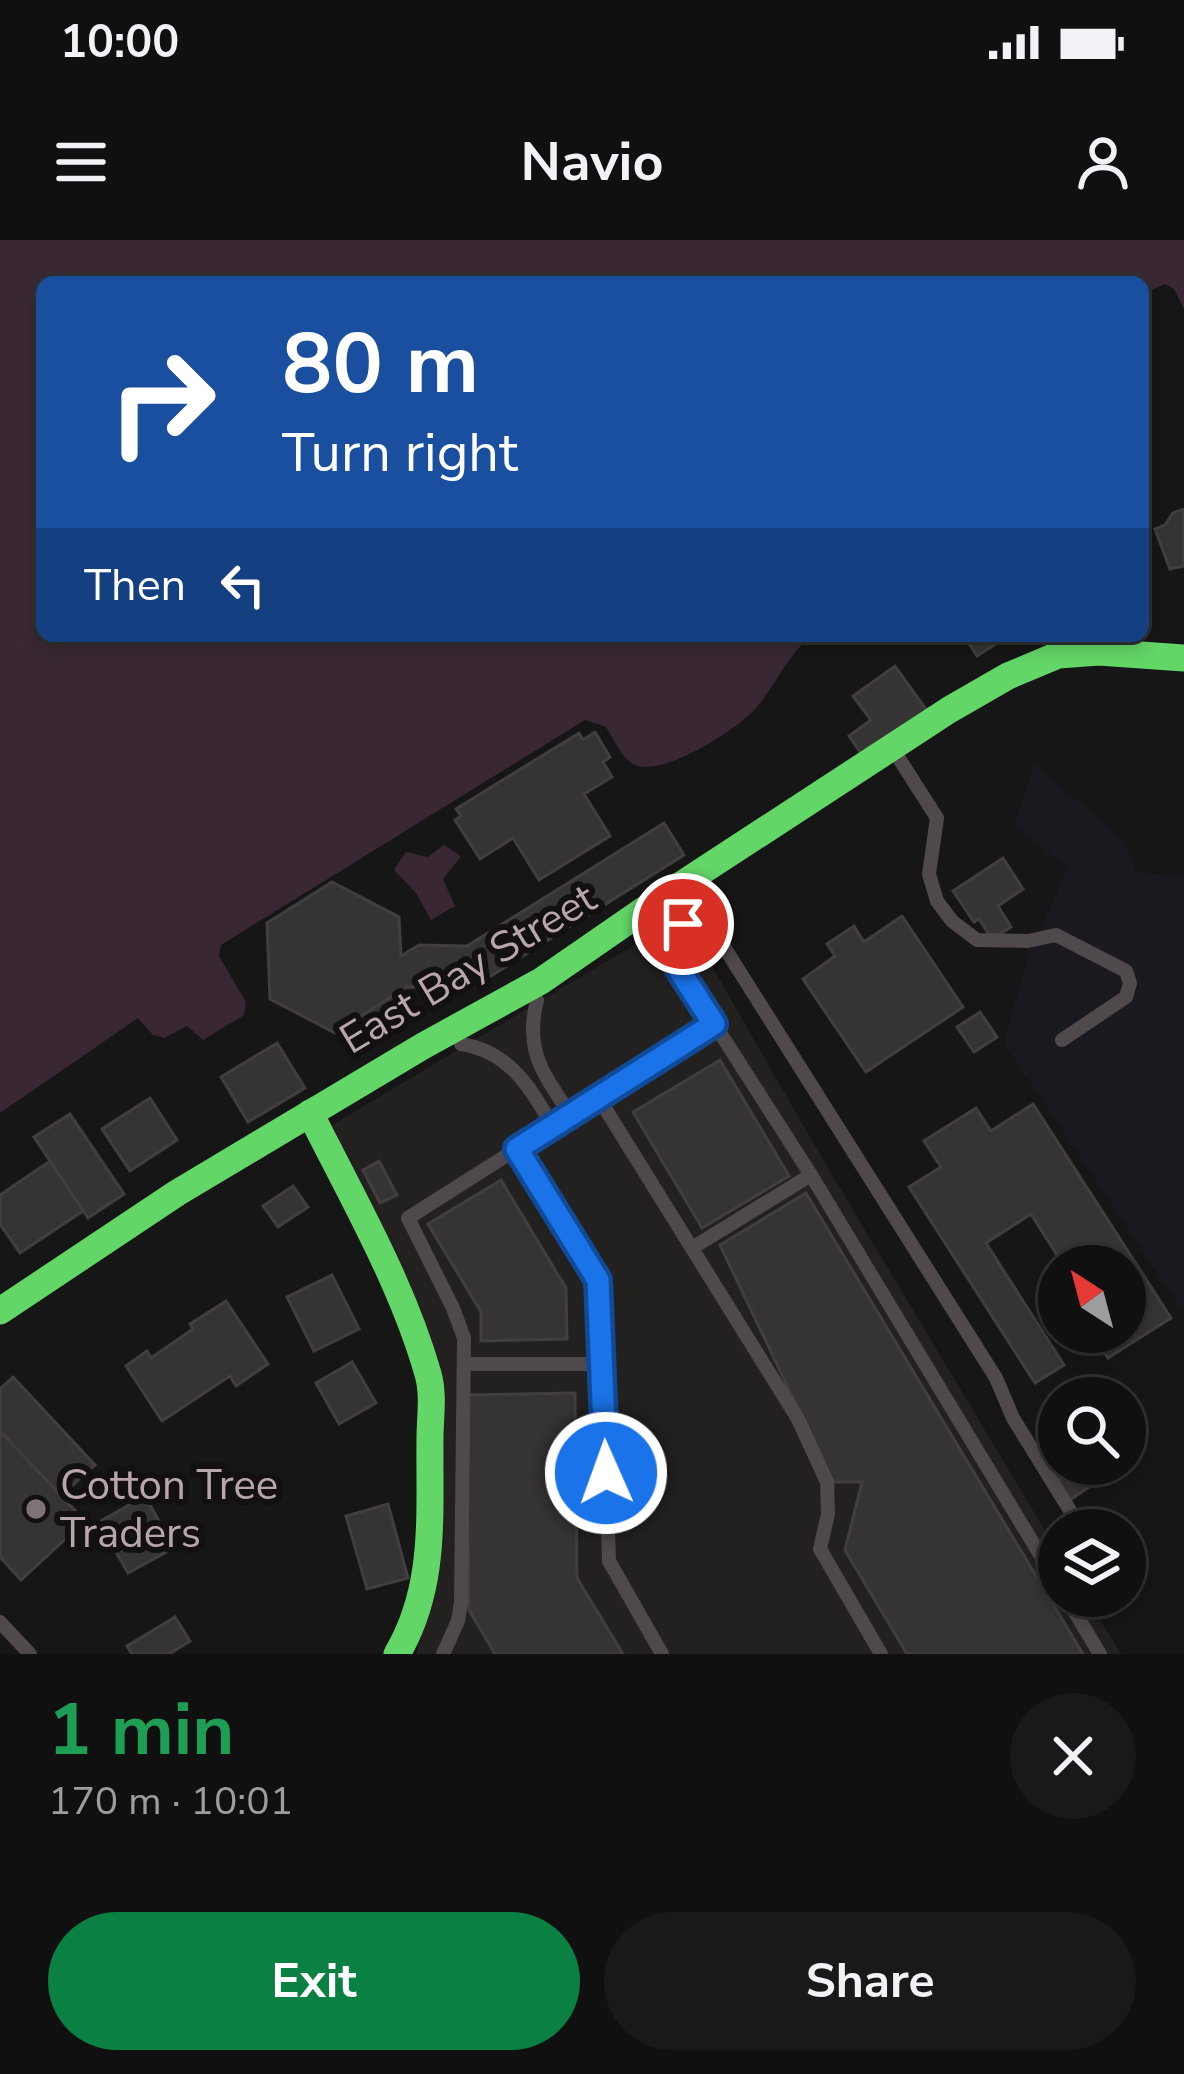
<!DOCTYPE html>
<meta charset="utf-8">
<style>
body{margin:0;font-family:"Nunito Sans",sans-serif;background:#191919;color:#f1f3f6;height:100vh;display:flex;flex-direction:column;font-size:45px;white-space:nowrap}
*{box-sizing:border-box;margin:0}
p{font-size:39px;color:#9c9d9f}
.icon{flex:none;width:66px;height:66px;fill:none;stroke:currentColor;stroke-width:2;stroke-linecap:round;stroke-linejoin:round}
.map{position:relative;height:1414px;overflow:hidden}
.panel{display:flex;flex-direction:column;background:#101010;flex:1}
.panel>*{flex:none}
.top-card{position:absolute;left:36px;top:36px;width:1113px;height:366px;border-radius:18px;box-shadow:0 6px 18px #0003,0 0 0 3px #303030;background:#1a4fa0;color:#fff;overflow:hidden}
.needle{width:78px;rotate:324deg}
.controls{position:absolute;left:1038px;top:1005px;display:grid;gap:24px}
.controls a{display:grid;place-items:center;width:108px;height:108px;border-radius:50%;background:#101010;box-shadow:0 6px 18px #0003,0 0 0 3px #303030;font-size:60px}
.pin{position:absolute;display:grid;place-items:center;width:102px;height:102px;color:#fff;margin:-51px;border:6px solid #fff;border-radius:50%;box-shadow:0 3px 12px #0007}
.me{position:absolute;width:132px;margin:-66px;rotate:358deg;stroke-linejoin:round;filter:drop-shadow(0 0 9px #0008)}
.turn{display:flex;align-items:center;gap:42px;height:252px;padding:0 48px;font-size:54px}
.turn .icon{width:156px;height:156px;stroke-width:2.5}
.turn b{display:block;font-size:84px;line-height:102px}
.then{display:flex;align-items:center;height:114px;padding:0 48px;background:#0003;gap:24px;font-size:45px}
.round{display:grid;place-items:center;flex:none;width:126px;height:126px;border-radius:63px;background:#191919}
.summary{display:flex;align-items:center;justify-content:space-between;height:204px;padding:0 48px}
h1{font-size:72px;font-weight:700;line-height:90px;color:#1e9e55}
.cta{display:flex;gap:24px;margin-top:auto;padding:24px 48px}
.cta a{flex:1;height:138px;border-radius:72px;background:#0b8043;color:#fff;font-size:48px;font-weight:700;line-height:138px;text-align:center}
.cta a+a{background:#191919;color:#f1f3f6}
.status{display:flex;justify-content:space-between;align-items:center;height:84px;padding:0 60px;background:#101010;direction:ltr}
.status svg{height:33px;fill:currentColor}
header{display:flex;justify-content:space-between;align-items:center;height:156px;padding:0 48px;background:#101010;font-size:54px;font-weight:700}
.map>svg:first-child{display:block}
.built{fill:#232020}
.green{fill:#1a1920}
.water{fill:#392833}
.building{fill:#363334;stroke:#423e3f;stroke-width:3}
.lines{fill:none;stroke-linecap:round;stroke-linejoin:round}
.lane{stroke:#4f494b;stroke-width:14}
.fast{stroke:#63d668;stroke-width:27}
.route-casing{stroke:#114b97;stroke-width:30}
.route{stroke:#1a73e8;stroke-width:21}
.poi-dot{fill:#7f7378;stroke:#121010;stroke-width:4.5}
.labels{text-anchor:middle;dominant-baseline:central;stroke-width:12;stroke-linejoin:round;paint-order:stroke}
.street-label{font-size:42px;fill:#b8a5ad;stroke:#121010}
.poi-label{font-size:42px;fill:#b8a5ad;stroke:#121010;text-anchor:start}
</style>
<div class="status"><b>10:00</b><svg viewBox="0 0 49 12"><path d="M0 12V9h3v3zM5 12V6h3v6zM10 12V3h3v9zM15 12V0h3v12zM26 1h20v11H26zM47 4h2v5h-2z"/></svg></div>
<header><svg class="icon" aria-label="menu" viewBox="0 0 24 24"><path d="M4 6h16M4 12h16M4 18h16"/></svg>Navio<svg class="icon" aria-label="person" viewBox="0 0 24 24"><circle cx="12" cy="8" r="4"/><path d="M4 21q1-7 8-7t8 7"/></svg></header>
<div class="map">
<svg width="1184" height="1414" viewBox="0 0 1184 1414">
<rect width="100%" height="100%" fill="#161616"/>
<polygon class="built" points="683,676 825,923 1059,1314 1059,1356 1085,1356 1121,1414 417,1414 441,1133 332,885"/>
<polygon class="green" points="1034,524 1122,599 1136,631 1184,639 1184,1065 1180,1067 1004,804 1027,719 1068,628 1014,586"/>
<g class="water">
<path d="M0,0H1184V69L1174,49L1165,44L1143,54V42H42V396H812C785,417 777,444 755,469C736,490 661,539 633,524C621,517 614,499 606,487L585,480L221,705L219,716L246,762L244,775L203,800L187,786L164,798L153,795L138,778L0,873Z"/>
<polygon points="444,605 461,616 443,639 455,666 431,680 416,653 394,630 406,612 428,617"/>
</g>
<g class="building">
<polygon points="1184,269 1184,326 1170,329 1155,289 1165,285 1173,273"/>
<polygon points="964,396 1008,396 977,416"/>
<polygon points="895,426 930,475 866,520 849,496 871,480 853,456"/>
<polygon points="595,492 610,517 603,522 612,537 584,554 610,596 539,640 513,598 480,619 455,580 461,576 456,569 579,493 583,500"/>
<polygon points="664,583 684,615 470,749 407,747 335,793 270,759 267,683 332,642 399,677 401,716 419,705 467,706"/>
<polygon points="1003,618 1023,649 998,666 1011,687 992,699 979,679 974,682 953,651"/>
<polygon points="902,676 963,767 866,832 803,739 835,716 827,704 854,686 864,702"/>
<polygon points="393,756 400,781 364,804 343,787"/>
<polygon points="980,772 997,797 974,812 957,787"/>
<polygon points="277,803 305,848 248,882 221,837"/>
<polygon points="720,820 789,936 702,988 633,872"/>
<polygon points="150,858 177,900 130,931 102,889"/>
<polygon points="1033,864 1171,1078 1108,1118 1091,1092 1125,1092 1125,1026 1064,1026 1031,974 986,1003 1064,1125 1035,1143 909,947 941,927 924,901 976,868 991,891"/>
<polygon points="70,874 124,954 88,978 34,897"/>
<polygon points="50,921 83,971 20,1013 0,984 0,955"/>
<polygon points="379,921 397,955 380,963 363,930"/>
<polygon points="501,940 566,1048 567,1099 481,1101 481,1072 428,984"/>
<polygon points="293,946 308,967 278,987 263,966"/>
<polygon points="806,953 1083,1414 907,1414 845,1310 862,1242 833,1242 720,1005"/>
<polygon points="332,1035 359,1089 314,1111 287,1057"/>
<polygon points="226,1061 268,1124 236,1146 230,1136 162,1181 126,1126 147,1111 151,1118 193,1089 190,1084"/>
<polygon points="352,1122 376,1163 339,1184 316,1143"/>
<polygon points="13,1137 95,1225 61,1256 0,1191 0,1149"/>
<polygon points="575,1153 577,1338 623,1414 495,1414 469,1370 466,1155"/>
<polygon points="0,1191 85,1281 21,1340 0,1317"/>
<polygon points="1081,1224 1101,1224 1108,1234 1070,1260 1057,1240"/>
<polygon points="145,1256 174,1308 128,1333 99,1282"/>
<polygon points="388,1264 408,1338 367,1349 346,1276"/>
<polygon points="175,1377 190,1401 169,1414 132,1414 127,1406"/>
</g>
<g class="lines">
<g class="lane">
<polyline points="898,517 937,578 929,634 937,661 952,681 977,700 1028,701 1056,695 1126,731 1130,743 1126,757 1062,800"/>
<polyline points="690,653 996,1138 1013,1178 1082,1290"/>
<polyline points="672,664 683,684 678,727 811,935 1059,1346"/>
<path d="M537,760C524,812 544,834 571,876"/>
<path d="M461,804C509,811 531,848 553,887"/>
<polyline points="598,857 798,1179 827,1242 828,1274 820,1309 881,1414"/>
<polyline points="517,909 599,1040 609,1321 662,1414"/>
<polyline points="692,1008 811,935"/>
<polyline points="465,1124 602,1124"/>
<polyline points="1065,1356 1100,1414"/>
<polyline points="0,1382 30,1414"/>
<polyline points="443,1414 458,1381 461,1363 464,1098 453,1068 408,978 714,784"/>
</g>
<g class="fast">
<path d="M310,873C352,957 402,1043 428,1134C434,1155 430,1177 430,1198C429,1274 437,1346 397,1414"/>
<polyline points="0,1071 177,953 423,806 541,741 667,654 949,470 1008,436 1058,415 1099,412 1184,418"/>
</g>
</g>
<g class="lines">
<g class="route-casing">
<polyline id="route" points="606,1233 598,1040 517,909 714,784 678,728 683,684"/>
</g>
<use href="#route" class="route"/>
</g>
<circle class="poi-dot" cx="36" cy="1269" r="12"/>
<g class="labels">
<g class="street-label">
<text transform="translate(468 729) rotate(-31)">East Bay Street</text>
</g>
<g class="poi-label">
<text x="60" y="1245">Cotton Tree<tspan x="60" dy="48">Traders</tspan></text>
</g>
</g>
</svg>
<div class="controls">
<a><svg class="needle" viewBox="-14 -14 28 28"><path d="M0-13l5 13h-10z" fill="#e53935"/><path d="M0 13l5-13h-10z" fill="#9c9d9f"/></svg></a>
<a><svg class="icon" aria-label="search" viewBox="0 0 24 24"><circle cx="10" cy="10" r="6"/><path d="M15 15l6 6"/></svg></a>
<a><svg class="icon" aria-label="layers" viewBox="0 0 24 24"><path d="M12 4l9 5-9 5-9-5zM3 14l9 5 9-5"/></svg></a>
</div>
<div class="pin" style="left:683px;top:684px;background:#d93025"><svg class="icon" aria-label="arrive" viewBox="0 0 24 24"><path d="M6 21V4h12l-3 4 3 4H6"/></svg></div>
<svg class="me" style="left:606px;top:1233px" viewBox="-20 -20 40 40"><circle r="17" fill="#1a73e8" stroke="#fff" stroke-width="3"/><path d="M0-11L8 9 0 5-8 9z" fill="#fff"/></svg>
<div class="top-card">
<div class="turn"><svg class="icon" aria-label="right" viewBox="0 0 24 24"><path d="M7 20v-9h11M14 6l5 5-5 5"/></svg><div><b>80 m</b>Turn right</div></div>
<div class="then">Then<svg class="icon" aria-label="left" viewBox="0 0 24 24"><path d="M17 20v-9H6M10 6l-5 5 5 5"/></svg></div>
</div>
</div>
<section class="panel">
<div class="summary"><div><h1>1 min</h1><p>170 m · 10:01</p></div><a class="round"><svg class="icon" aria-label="close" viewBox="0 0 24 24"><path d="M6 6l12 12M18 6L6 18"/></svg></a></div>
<div class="cta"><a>Exit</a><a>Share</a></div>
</section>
